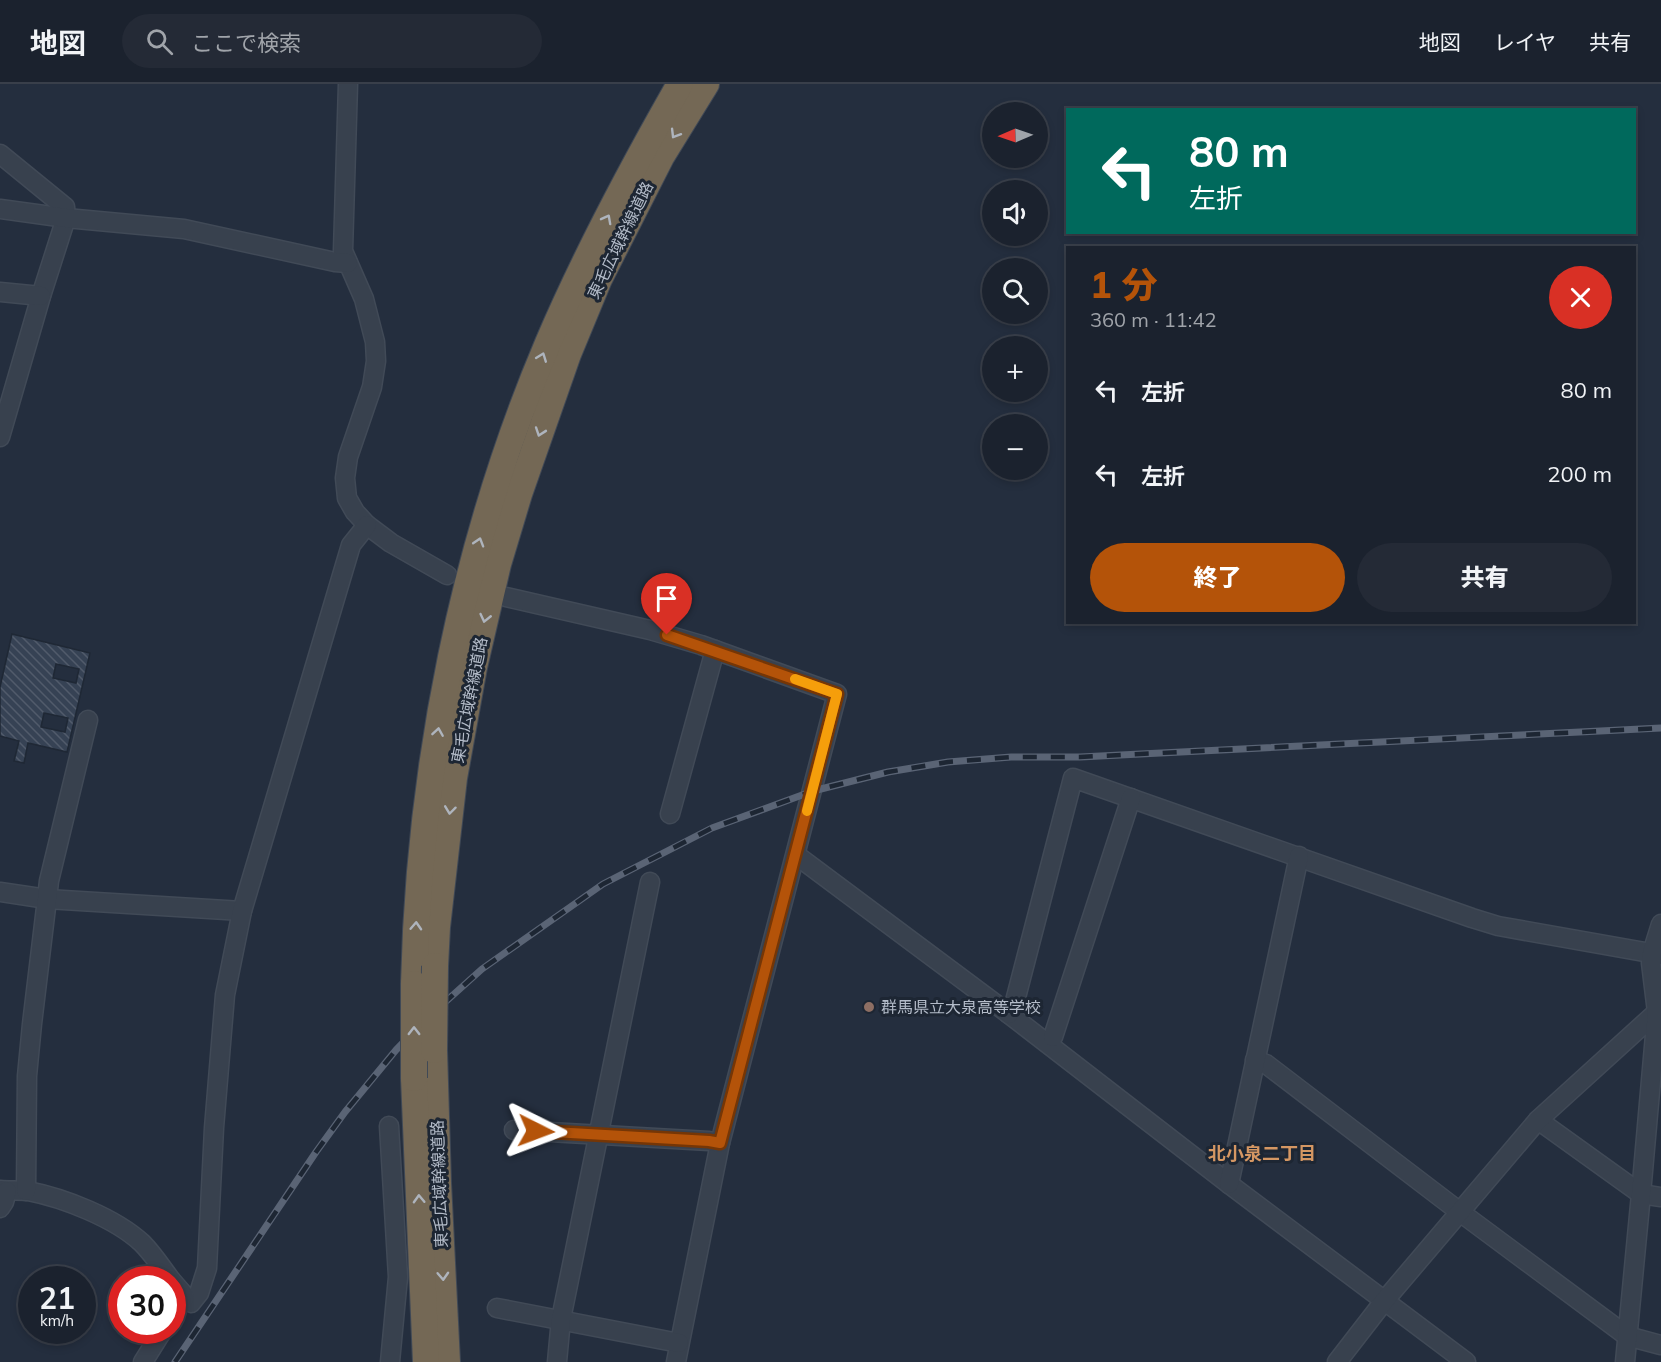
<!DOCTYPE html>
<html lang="ja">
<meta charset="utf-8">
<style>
body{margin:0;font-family:Mulish,"Noto Sans JP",sans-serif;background:#242a36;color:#f1f3f6;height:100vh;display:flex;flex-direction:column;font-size:22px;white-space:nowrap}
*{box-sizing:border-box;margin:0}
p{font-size:20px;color:#a0a4aa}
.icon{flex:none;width:33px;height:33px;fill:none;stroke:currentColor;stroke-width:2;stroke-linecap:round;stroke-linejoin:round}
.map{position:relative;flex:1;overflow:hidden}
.details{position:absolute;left:1066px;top:162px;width:570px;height:378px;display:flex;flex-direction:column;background:#1b222e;border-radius:0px;box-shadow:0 3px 9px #0003,0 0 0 2px #393f4a}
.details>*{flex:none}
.hud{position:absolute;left:1066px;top:24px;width:570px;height:126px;border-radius:0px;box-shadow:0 3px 9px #0003,0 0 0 2px #393f4a;background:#00695c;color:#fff;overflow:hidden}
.needle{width:39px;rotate:268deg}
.fabs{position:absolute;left:982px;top:18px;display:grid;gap:12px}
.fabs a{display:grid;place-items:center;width:66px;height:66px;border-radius:50%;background:#1b222e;box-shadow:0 3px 9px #0003,0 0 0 2px #393f4a;font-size:30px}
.speed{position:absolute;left:18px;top:1182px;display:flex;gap:12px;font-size:30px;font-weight:700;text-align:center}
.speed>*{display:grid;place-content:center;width:78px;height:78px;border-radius:50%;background:#1b222e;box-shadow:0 3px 9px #0003,0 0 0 2px #393f4a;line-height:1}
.speed small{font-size:15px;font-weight:400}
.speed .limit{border:9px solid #d22;background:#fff;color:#111}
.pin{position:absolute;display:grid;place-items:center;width:51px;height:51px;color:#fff;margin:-62px -26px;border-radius:50% 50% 50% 0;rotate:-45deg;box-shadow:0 0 6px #0007}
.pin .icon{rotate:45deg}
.me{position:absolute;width:66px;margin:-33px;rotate:93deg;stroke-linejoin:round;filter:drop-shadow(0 0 4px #0008)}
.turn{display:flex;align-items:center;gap:21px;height:126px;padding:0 24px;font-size:27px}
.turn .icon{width:78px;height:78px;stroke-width:2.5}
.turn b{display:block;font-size:42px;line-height:51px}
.round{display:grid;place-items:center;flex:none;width:63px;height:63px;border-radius:32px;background:#242a36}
.overview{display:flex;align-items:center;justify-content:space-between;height:102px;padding:0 24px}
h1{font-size:36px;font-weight:800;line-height:45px;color:#b45309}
.cta{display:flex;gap:12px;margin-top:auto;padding:12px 24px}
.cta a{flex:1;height:69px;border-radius:36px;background:#b45309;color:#fff;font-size:24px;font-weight:800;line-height:69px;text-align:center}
.cta a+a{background:#242a36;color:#f1f3f6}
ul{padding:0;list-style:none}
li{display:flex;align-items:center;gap:18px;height:84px;padding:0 24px}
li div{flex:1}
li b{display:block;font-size:22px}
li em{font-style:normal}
header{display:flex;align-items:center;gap:36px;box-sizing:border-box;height:84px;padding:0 30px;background:#1b222e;border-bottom:2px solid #393f4a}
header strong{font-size:28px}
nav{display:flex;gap:33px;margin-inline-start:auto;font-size:21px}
.search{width:420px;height:54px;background:#242a36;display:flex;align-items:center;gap:15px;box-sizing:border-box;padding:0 21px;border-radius:33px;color:#a0a4aa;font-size:22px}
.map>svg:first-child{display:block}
.building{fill:url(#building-back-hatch);stroke:#1f2835;stroke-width:1.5;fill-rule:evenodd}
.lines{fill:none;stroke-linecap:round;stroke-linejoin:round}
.minor-casing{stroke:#414a57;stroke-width:21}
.highway-casing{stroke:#404956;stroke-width:28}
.minor{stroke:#38414e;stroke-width:18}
.highway{stroke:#746855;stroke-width:26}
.rail-casing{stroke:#5a6475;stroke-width:7}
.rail{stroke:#1d2633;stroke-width:4.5;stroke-dasharray:14;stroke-linecap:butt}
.highway-bridge-casing{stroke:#404956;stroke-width:28;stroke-linecap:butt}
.highway-bridge{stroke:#746855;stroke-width:26}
.oneway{stroke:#aeb4bd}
.route-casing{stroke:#753606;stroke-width:15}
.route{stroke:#b45309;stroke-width:10}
.slow{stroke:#f59e0b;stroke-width:10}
.education-dot{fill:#8d6e63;stroke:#1d2633;stroke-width:2}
.labels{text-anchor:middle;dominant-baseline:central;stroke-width:6;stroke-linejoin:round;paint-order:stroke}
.street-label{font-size:16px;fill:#b4bcc9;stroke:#1d2633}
.poi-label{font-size:16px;fill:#b4bcc9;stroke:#1d2633;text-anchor:start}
.neighbourhood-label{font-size:18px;font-weight:bold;fill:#d59763;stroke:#1d2633}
</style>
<header>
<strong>地図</strong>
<div class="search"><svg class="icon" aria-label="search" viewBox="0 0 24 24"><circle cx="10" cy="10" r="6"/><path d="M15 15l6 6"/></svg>ここで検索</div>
<nav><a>地図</a><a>レイヤ</a><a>共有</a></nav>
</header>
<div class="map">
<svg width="1661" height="1278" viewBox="0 0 1661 1278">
<defs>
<pattern id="building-back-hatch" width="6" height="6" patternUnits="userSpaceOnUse" patternTransform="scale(1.5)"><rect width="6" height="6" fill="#364254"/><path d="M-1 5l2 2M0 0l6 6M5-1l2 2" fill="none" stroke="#515b6b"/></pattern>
</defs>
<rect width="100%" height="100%" fill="#242e3e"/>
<path class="building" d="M12,550L90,569L67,668L28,659L24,679L14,677L19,657L0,652V603ZM56,580L79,585L76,599L53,594ZM44,629L68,634L65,648L41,643Z"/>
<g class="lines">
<g class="minor-casing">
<g id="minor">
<polyline points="348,0 343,167 364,215 375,258 376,277 372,303 348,373 345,394 347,414 355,428 367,441 391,459 447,491"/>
<polyline points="0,70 65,123 66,134 41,212 0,353"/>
<polyline points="0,125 66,134 184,145 335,178 348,179"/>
<polyline points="0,208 41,212"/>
<polyline points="506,513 650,546 701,561 837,610 720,1059 676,1278"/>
<polyline points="670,730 715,566"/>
<polyline points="796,771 1009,930 1229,1100 1466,1278"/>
<polyline points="0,808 47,815 242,827"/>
<polyline points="1009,930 1014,921 1073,694 1472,834 1498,842 1661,871"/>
<polyline points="1053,953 1131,714"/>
<polyline points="1255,976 1266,980 1460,1128 1627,1252 1661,1261"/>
<polyline points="1538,1036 1641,1110 1661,1113"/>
<polyline points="389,1042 398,1193 390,1278"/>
<polyline points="514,1046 709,1057 720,1059"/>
<polyline points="1229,1100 1299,772"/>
<path d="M0,1106C9,1107 19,1106 28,1107C64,1114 115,1134 142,1159C153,1170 162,1184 171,1196"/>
<polyline points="26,1107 27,992 32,940 47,815 49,797 88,636"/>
<polyline points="0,1124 4,1118 7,1107"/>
<polyline points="172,1197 191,1219 199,1209 207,1184 214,1044 225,911 242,827 351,461 367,441"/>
<polyline points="497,1224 679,1259"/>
<polyline points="172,1231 185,1213"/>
<polyline points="143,1278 163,1246"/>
<polyline points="557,1278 561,1235 650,798"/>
<polyline points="1337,1278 1385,1216 1538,1036 1657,928"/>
<polyline points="1625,1278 1641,1110 1657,928 1651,879 1652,869 1661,840"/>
</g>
</g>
<g class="highway-casing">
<g id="highway">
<polyline points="435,882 437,843 454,694 474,583 498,480 519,410 568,270 599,195 661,73 706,0"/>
<path d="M414,900C419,683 463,459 548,259C586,170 632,84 680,0"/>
<polyline points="434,966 438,1099 447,1278"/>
<polyline points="414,994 426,1278"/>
</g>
</g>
<use href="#minor" class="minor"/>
<use href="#highway" class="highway"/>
<g class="rail-casing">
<polyline id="rail" points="175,1278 316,1068 345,1028 396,966 424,937 482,885 603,800 712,744 813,707 888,688 948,678 1011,673 1080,673 1661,644"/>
</g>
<use href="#rail" class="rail"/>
<g class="highway-bridge-casing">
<g id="highway-bridge">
<polyline points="414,900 414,994"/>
<polyline points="434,966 435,882"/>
</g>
</g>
<use href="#highway-bridge" class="highway-bridge"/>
</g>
<defs><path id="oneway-chevron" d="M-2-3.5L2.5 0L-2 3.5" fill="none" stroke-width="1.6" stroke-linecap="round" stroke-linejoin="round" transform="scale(1.5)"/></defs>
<g class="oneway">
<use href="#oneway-chevron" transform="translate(675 50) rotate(121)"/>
<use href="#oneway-chevron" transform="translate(607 135) rotate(-62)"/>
<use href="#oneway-chevron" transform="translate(542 273) rotate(-69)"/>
<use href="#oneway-chevron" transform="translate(540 348) rotate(109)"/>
<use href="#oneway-chevron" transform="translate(479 458) rotate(-73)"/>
<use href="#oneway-chevron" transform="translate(485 534) rotate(103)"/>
<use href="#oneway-chevron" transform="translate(438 648) rotate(-81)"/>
<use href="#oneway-chevron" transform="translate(450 726) rotate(97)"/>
<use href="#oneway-chevron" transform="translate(416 842) rotate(-87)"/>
<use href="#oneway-chevron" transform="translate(414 947) rotate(-90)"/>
<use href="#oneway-chevron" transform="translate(419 1115) rotate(-92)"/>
<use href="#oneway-chevron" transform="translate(443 1192) rotate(87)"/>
</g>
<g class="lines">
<g class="route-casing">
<polyline id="route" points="536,1047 709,1057 720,1059 837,610 667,551"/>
</g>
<use href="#route" class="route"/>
<polyline class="slow" points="795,595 837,610 807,727"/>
</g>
<circle class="education-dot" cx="869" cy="923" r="6"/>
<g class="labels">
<g class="street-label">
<text transform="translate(620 156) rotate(-64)">東毛広域幹線道路</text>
<text transform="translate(469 616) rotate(-79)">東毛広域幹線道路</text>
<text transform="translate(439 1100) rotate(-92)">東毛広域幹線道路</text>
</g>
<g class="poi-label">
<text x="881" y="923">群馬県立大泉高等学校</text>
</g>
<g class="neighbourhood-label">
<text x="1262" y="1069">北小泉二丁目</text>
</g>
</g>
</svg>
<div class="fabs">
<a><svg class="needle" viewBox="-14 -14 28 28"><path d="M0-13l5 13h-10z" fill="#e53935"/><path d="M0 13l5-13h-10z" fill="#a0a4aa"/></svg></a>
<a><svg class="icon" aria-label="sound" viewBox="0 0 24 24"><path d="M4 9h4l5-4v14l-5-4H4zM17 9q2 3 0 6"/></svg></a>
<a><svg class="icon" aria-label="search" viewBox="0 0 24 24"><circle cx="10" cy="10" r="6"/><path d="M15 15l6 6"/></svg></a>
<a>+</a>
<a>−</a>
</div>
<div class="speed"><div>21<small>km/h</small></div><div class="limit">30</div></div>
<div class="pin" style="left:667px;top:551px;background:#d93025"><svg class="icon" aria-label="arrive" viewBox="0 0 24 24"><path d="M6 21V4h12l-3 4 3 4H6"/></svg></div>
<svg class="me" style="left:536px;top:1047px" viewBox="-20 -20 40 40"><path d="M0-17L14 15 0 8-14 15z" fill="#b45309" stroke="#fff" stroke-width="4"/></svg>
<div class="hud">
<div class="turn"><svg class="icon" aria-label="left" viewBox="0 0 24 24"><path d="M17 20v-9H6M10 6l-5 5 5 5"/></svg><div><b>80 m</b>左折</div></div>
</div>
<section class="details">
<div class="overview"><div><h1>1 分</h1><p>360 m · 11:42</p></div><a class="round" style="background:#d93025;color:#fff"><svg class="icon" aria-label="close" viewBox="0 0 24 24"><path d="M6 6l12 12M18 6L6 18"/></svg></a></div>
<ul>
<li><svg class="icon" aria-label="left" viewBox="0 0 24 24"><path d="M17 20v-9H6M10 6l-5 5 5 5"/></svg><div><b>左折</b></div><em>80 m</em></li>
<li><svg class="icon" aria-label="left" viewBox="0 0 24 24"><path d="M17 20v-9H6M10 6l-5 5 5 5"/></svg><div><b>左折</b></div><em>200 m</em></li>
</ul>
<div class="cta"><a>終了</a><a>共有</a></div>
</section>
</div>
